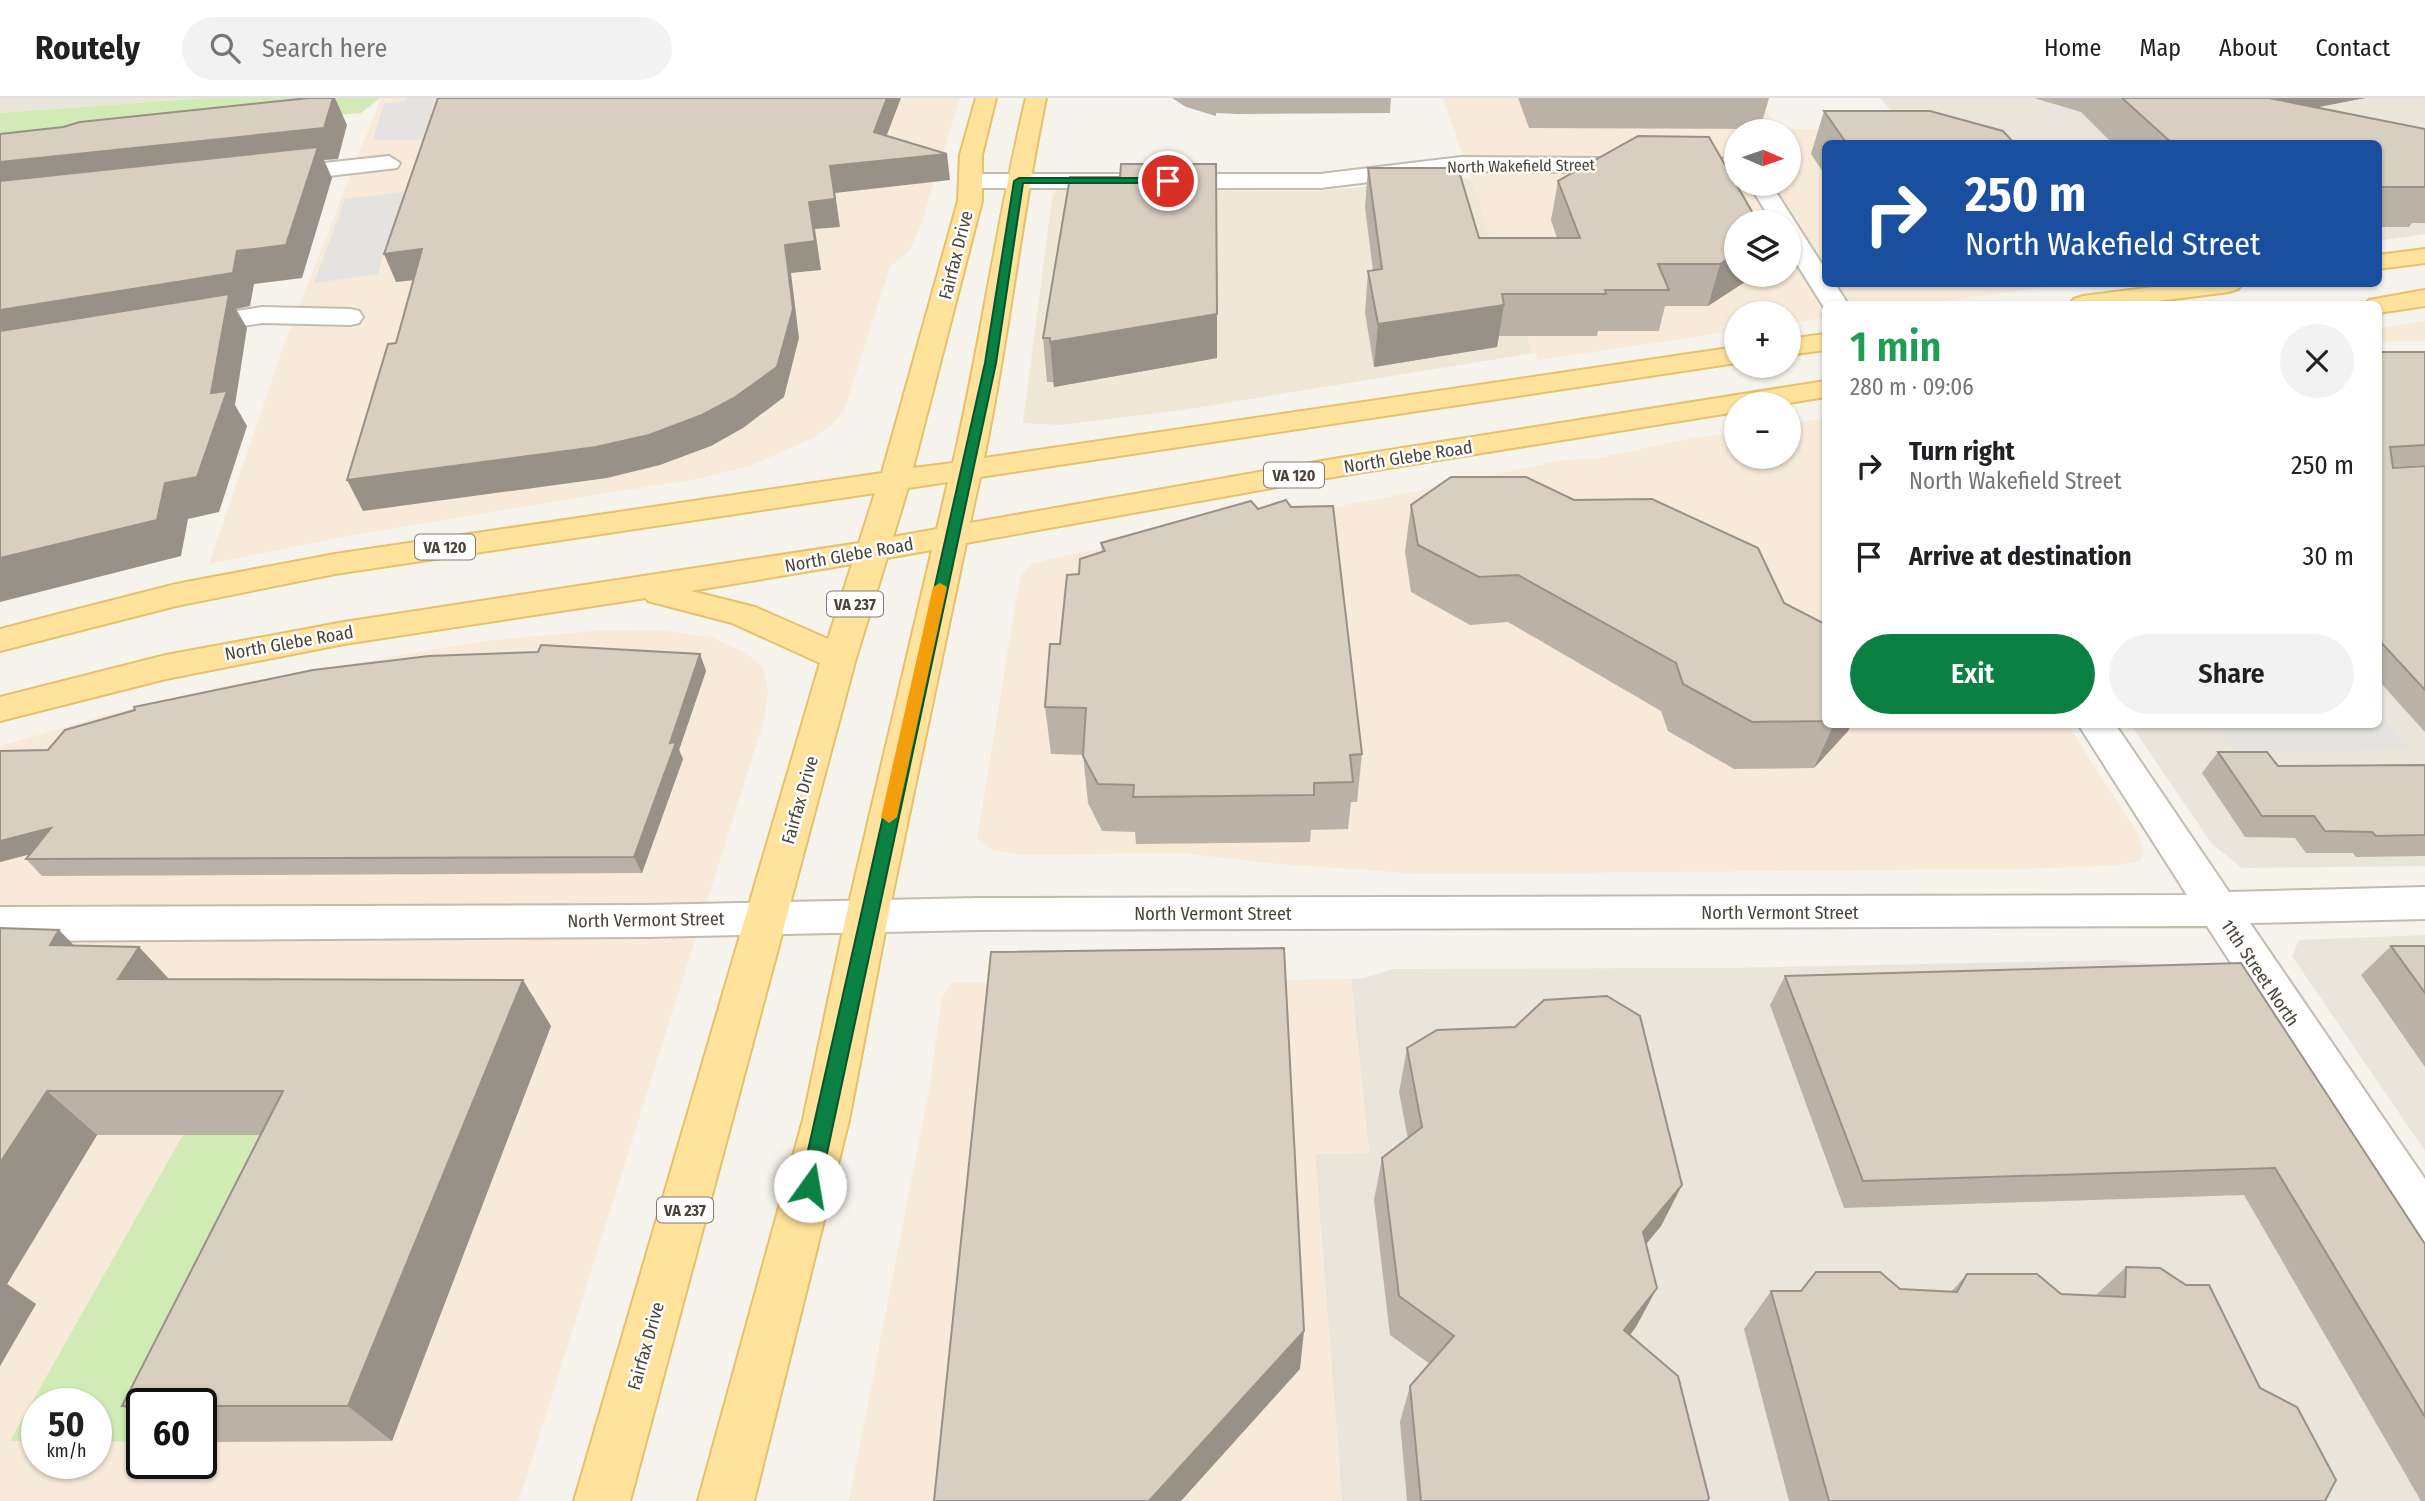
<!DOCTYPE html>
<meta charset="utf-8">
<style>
body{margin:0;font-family:"Fira Sans Condensed",sans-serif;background:#f2f2f2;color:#202124;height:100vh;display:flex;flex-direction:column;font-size:26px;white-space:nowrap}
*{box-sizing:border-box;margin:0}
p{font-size:23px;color:#757577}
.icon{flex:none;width:38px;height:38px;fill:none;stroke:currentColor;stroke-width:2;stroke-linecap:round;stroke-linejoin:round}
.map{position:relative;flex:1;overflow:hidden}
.side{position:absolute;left:1822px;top:203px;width:560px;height:427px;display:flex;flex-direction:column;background:#fff;border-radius:10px;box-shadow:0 2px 5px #0004}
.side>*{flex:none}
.guide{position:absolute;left:1822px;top:42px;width:560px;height:147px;border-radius:10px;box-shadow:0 2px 5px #0004;background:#1a4fa0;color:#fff;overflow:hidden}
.needle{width:46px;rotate:92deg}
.buttons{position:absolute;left:1724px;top:21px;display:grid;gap:14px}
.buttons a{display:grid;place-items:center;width:77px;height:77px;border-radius:50%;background:#fff;box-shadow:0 2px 5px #0004;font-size:35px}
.speed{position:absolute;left:21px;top:1290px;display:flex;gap:14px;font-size:35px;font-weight:700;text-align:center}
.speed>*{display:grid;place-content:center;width:91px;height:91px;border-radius:50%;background:#fff;box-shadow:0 2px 5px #0004;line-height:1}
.speed small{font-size:18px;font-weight:400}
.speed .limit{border:4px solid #111;border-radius:10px;background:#fff;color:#111}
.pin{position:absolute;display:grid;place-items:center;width:60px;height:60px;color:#fff;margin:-30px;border:4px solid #fff;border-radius:50%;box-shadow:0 2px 7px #0007}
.me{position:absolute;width:77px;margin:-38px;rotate:13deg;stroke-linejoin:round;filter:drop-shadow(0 0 5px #0008)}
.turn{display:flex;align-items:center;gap:24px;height:147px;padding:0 28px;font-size:32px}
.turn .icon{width:91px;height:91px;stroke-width:2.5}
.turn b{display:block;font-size:49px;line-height:60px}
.round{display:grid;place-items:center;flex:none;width:74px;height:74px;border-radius:37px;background:#f2f2f2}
.headline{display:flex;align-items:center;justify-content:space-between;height:119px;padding:0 28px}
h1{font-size:42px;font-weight:600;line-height:52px;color:#1e9e55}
.primary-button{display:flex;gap:14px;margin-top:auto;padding:14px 28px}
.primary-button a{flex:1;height:80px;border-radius:42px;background:#0b8043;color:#fff;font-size:28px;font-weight:600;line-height:80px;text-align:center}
.primary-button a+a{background:#f2f2f2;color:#202124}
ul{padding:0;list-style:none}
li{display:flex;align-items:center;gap:21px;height:91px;padding:0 28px}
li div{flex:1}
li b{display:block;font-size:26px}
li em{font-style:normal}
header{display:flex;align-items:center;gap:42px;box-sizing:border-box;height:98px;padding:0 35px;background:#fff;border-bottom:2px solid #e0e0e0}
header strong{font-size:33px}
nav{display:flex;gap:38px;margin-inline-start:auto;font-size:24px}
.search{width:490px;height:63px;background:#f2f2f2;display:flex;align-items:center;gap:18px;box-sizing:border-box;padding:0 24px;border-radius:38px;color:#757577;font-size:26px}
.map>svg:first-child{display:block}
.residential{fill:#eae5da}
.commercial{fill:#f7ead8;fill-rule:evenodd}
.education{fill:#efe8d6}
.green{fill:#d2eab5}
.parking{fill:#e5e3e0}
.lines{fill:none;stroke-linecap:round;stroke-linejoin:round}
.minor-casing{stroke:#c2bbae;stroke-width:4}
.major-casing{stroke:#e6c16a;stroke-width:4}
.minor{fill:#fff;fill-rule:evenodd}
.major{fill:#ffe39c;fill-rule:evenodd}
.wall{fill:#bab2a6}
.shaded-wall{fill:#979187}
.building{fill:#d8cfc1;stroke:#979187;stroke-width:2}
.route{fill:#0b8043;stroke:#07532c;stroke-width:2}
.slow{fill:#f59e0b}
.labels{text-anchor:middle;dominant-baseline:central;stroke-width:5;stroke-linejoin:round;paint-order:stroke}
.far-street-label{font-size:16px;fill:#4b4439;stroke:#fff}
.shield{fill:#fff;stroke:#817c74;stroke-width:2}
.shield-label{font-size:16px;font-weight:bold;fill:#4b4439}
.street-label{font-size:18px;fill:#4b4439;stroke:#fff}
</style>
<header>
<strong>Routely</strong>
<div class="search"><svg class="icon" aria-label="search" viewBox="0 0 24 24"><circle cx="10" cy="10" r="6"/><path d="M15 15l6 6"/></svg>Search here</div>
<nav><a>Home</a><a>Map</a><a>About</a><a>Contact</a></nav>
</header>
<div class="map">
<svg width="2425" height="1403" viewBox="0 0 2425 1403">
<rect width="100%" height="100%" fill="#f6f3ec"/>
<g class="residential">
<polygon points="0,0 205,0 0,15"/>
<polygon points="1880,0 2425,0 2425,136 2378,143 2378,46 1975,45 1913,39"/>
<polygon points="2378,397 2425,397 2425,768 2242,770 2212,746 2131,627 2378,626"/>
<polygon points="2425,837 2425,1053 2292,858 2299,842"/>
<polygon points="2114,862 2179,869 2425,1403 1342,1403 1315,1056 1369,1055 1351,881 1364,880 1393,871 1727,870"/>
</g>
<g class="commercial">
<polygon points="381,0 960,0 921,127 910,152 890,169 844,313 830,328 813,340 750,368 701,380 358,436 209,466 286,241"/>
<path d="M1443,0H1758L1779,31L1908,30L1825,46V186H2068L1921,206H1825V220L1789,225L1788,215H1736V233L1538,262L1509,195ZM1736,33H1788V86H1736ZM1736,124H1788V177H1736Z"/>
<polygon points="2425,223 2425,243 2378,244 2378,230"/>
<polygon points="1825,320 1825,626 2068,627 2138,736 2144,753 2140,763 2119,767 2024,771 1423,776 1267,765 1182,755 1023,757 992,752 977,741 1017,496 1021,478 1031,466 1071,456 1374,402 1563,362 1599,360 1697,339 1736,335 1736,359 1788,359 1789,327"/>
<path d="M605,532L665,533L711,539L744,554L763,569L768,593L765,619L519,1403H0V648L110,616L232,586L484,543ZM37,1306H96V1365H37ZM142,1306H201V1365H142Z"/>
<polygon points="1351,881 1369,1055 1315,1056 1342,1403 849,1403 929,992 942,899 952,885"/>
</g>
<polygon class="education" points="1467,80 1472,84 1509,195 1534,255 1183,312 1061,327 1023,325 1051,108 1053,96 1059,91 1315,93"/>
<g class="green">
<polygon points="205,0 380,0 361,15 0,44 0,15"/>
<polygon points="183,1037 323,1037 142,1306 142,1344 96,1343 96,1306 37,1306 37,1343 10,1343"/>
</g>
<g class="parking">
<polygon points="407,0 488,0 435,4 430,15 446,14 425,42 373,42 384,6 405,3"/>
<polygon points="424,91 408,143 386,146 378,176 314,185 345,101"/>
<polygon points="2378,614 2410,651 2237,655 2217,632 2196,627 2378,626"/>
</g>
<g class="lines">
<g class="minor-casing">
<g id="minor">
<polygon points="389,58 400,65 397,70 277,84 266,77 277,70"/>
<polygon points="1461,59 1736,61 1736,75 1461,73 1320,90 970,90 959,83 970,76 1320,76"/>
<polygon points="1749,86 1771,86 1825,171 1825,186 1835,186 1848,206 1825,206 1825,211 1788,152 1788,124 1772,124"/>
<polygon points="262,209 350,211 359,213 363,219 359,225 350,227 262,225 189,236 180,234 176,228 180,222 189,220"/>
<polygon points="2078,626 2115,626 2229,794 2425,789 2425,821 2250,825 2425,1081 2425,1146 2408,1139 2207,828 977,832 646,839 0,843 0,809 646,807 977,800 2187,797"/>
</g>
</g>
<g class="major-casing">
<g id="major">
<path d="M976,0H996L982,57V103L913,370L953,365C981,244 997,121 1026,0H1046C1021,119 1009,241 984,360L1736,249V265L980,379L970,425L1333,361L1825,283V299L1783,306H1736V314L1333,379L966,445L888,818L849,1022L754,1403H698L803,1022L846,818L932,452L887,460L856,560L630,1403H574L820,565L732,525L648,503L646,500L344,546L166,581L0,623V599L166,557L344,524L859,445L875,395L335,476L176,508L0,553V531L176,486L335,456L882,375L958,103L960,57ZM948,384L937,431L893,439L908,390ZM852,466L828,541L755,509L691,493Z"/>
<polygon points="2425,151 2425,165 2378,171 2378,157"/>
<polygon points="2177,186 2242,186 2238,191 2229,194 2135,206 2070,206 2074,201 2083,198"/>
<polygon points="2425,192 2425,208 2378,215 2378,206 2365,206 2369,202"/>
<polygon points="1825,236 1825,252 1788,257 1788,241"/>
</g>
</g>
<use href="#minor" class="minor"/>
<use href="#major" class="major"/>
</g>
<g class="wall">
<polygon points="1172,0 1391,0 1390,15 1237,16 1216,15 1216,18 1186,9"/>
<polygon points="1518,0 1769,0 1760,31 1529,30"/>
<polygon points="2034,0 2365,0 2316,9 2425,31 2425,125 2412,125 2409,129 2378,129 2378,46 2113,46 2081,14"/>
<polygon points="1824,13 2015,46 1825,46 1825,77 1811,56"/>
<polygon points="1638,38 1736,177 1754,177 1754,178 1708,208 1665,208 1659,233 1598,233 1597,238 1499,238 1497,249 1374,269 1365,215 1368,173 1373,173 1365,109 1368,70 1479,140 1557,140 1551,122 1558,83"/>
<polygon points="1070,79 1217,260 1054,289 1053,284 1047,284 1043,240"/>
<polygon points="2378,254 2425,254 2425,367 2393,369 2393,370 2425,368 2425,634 2378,582"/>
<polygon points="1411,407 1784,505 1825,526 1825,626 1851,626 1848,633 1814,670 1734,671 1668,633 1661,613 1508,524 1470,527 1411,494 1405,454"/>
<polygon points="1101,445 1362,656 1357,704 1351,704 1348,731 1311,732 1310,744 1136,746 1135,734 1102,733 1088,705 1083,657 1051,656 1045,609 1079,476 1102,454"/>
<polygon points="700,556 706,573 679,652 683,661 642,775 42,778 26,761 30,756 0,764 0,653 48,652"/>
<polygon points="2218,654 2278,668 2425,667 2425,758 2356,759 2353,755 2306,755 2295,740 2245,739 2202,675"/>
<polygon points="0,830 75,848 139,849 169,881 551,928 392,1343 201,1344 201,1306 142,1306 142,1321 122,1308 260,1037 97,1037 7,1186 36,1206 0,1268"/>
<polygon points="2391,848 2425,848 2425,969 2361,877"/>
<polygon points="2241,865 2425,1146 2425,1403 2421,1403 2244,1097 1844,1110 1770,907 1785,878"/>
<polygon points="1407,950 1682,1087 1661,1128 1646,1146 1636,1229 1630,1237 1707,1403 1407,1403 1400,1324 1410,1288 1430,1266 1390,1237 1374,1102 1382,1060 1408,1041 1399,994"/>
<polygon points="2126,1169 2260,1290 2325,1403 1789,1403 1744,1231 1771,1193 1900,1191 1951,1194 1967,1176 2061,1196 2095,1198"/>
</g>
<g class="shaded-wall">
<polygon points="333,0 335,0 347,27 338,61 324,62 332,80 302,180 254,186 250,208 236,211 247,230 235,307 247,328 219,414 188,421 181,458 0,504 0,212 237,153 0,98 0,64"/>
<polygon points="887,0 901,0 878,60 874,34"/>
<polygon points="2228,0 2365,0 2213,30"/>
<polygon points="947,56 950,82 835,95 840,129 815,131 821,172 791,175 799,240 784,299 743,330 711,348 660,367 607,380 363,413 347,382 785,147 830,68"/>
<polygon points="422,151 434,180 396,184 384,156"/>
<polygon points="1736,156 1736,177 1754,177 1754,178 1708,208 1720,166"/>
<polygon points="1504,207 1497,249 1374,269 1378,226"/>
<polygon points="1217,216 1217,260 1054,289 1050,244"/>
<polygon points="700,556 706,573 679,652 683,661 642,775 634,759 670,645"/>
<polygon points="1834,626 1851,626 1848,633 1814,670"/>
<polygon points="51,730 66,747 0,764 0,743"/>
<polygon points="59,832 105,879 50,847"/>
<polygon points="139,849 182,895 118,881"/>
<polygon points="523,882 551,928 392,1343 348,1308"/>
<polygon points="47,993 97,1037 7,1186 36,1206 0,1268 0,1065"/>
<polygon points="1682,1087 1661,1128 1623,1174 1643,1134"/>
<polygon points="1657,1190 1636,1229 1604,1270 1624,1232"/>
<polygon points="1304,1233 1300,1271 1181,1403 1149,1403"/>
</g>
<g class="building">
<polygon points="309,0 333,0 324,30 0,64 0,36 63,29 80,24"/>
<polygon points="438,0 887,0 874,34 947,56 830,68 835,101 809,104 815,143 785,147 793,211 777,269 734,300 702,317 649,337 596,349 347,382 388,246 396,245 422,151 384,156"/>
<polygon points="2122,0 2269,0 2425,31 2425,89 2378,89 2378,46 2173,46"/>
<polygon points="1824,13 1930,13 2003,33 2015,46 1847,46"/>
<polygon points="1638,38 1709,39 1758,124 1736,124 1736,156 1720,166 1658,166 1669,192 1605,192 1606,196 1502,196 1504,207 1378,226 1368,173 1382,171 1368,70 1458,70 1479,140 1580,140 1558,83"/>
<polygon points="318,49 286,147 237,153 233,175 0,212 0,83"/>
<polygon points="1121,66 1216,66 1217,216 1050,244 1050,240 1043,240 1070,79 1120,79"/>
<polygon points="229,196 211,295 227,293 197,379 165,385 157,422 0,460 0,233"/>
<polygon points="2378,254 2425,254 2425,347 2390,349 2393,370 2425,368 2425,592 2378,541"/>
<polygon points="1451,379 1526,379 1574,402 1652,401 1758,450 1784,505 1825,526 1825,623 1752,624 1683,586 1676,565 1518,477 1479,479 1418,447 1411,407"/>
<polygon points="1286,402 1291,409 1333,408 1362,656 1350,657 1353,684 1314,685 1314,697 1133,699 1134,687 1098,686 1083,658 1086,610 1045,609 1050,546 1060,546 1067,477 1079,476 1080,461 1105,453 1101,445 1251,403 1258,411"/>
<polygon points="541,547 700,556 670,645 676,644 634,759 26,761 51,730 0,743 0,653 48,652 65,632 135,612 134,609 313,572 429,558 538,554"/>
<polygon points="2218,654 2267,654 2278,668 2425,667 2425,737 2376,738 2372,734 2325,733 2314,718 2262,718"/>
<polygon points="0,830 59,832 50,847 139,849 118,881 523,882 348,1308 201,1308 201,1306 142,1306 142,1308 122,1308 283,993 47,993 0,1065"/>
<polygon points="2391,848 2425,848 2425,895"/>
<polygon points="1284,850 1304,1233 1149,1403 934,1403 991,854"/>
<polygon points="2241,865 2425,1146 2425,1319 2275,1070 1863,1083 1785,878"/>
<polygon points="1607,898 1640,918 1682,1087 1643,1134 1657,1190 1624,1232 1678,1278 1709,1400 1707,1403 1421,1403 1410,1288 1454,1238 1399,1198 1382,1060 1422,1029 1407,950 1437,932 1515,929 1544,902"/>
<polygon points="2126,1169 2160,1170 2186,1187 2209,1187 2260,1290 2297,1309 2336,1382 2325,1403 1829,1403 1771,1193 1801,1193 1816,1174 1880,1174 1900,1191 1957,1194 1967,1176 2037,1176 2061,1196 2125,1199"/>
</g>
<polygon class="route" points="1168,80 1172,85 1023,85 996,265 820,1088 817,1095 810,1097 803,1095 800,1088 985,265 1014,83 1019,80"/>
<polygon class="slow" points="940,485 947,489 897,719 889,725 881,719 933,489"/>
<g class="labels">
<g class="far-street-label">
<text transform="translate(1521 68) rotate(-1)">North Wakefield Street</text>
</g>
<g class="shield">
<rect x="1264" y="364.5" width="60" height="25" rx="5"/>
<rect x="415" y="436.5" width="60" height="25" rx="5"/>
<rect x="827" y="493.5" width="56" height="25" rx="5"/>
<rect x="657" y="1099.5" width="56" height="25" rx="5"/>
</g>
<g class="shield-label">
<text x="1294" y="377">VA 120</text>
<text x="445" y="449">VA 120</text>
<text x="855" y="506">VA 237</text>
<text x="685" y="1112">VA 237</text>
</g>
<g class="street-label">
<text transform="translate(956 157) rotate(-76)">Fairfax Drive</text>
<text transform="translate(1408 359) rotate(-9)">North Glebe Road</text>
<text transform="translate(849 457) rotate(-10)">North Glebe Road</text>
<text transform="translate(289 545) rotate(-10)">North Glebe Road</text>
<text transform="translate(800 702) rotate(-74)">Fairfax Drive</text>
<text x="1780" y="815">North Vermont Street</text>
<text x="1213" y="816">North Vermont Street</text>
<text transform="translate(646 822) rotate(-1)">North Vermont Street</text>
<text transform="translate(2260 875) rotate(56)">11th Street North</text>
<text transform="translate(646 1248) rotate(-74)">Fairfax Drive</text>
</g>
</g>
</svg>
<div class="buttons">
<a><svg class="needle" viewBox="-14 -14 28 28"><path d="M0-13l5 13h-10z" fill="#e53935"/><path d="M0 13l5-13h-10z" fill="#757577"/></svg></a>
<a><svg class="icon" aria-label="layers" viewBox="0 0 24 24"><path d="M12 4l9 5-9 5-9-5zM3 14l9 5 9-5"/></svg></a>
<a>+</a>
<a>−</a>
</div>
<div class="speed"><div>50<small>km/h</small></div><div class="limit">60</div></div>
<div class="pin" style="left:1168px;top:83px;background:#d93025"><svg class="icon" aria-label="arrive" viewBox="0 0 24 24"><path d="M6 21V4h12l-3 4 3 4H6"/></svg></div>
<svg class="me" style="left:810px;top:1088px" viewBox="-20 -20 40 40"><circle r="19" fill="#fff"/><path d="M0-13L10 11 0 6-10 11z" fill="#0b8043"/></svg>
<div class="guide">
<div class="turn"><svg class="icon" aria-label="right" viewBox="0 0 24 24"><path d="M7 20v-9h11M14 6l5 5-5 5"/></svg><div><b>250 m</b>North Wakefield Street</div></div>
</div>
<section class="side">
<div class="headline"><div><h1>1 min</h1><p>280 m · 09:06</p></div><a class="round"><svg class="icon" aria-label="close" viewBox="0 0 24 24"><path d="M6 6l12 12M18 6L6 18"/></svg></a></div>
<ul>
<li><svg class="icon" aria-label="right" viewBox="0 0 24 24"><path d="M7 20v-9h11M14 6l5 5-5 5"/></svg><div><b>Turn right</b><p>North Wakefield Street</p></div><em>250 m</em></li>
<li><svg class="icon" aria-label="arrive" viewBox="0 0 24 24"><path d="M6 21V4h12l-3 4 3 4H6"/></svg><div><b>Arrive at destination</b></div><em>30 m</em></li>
</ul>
<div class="primary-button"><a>Exit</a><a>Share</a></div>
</section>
</div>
